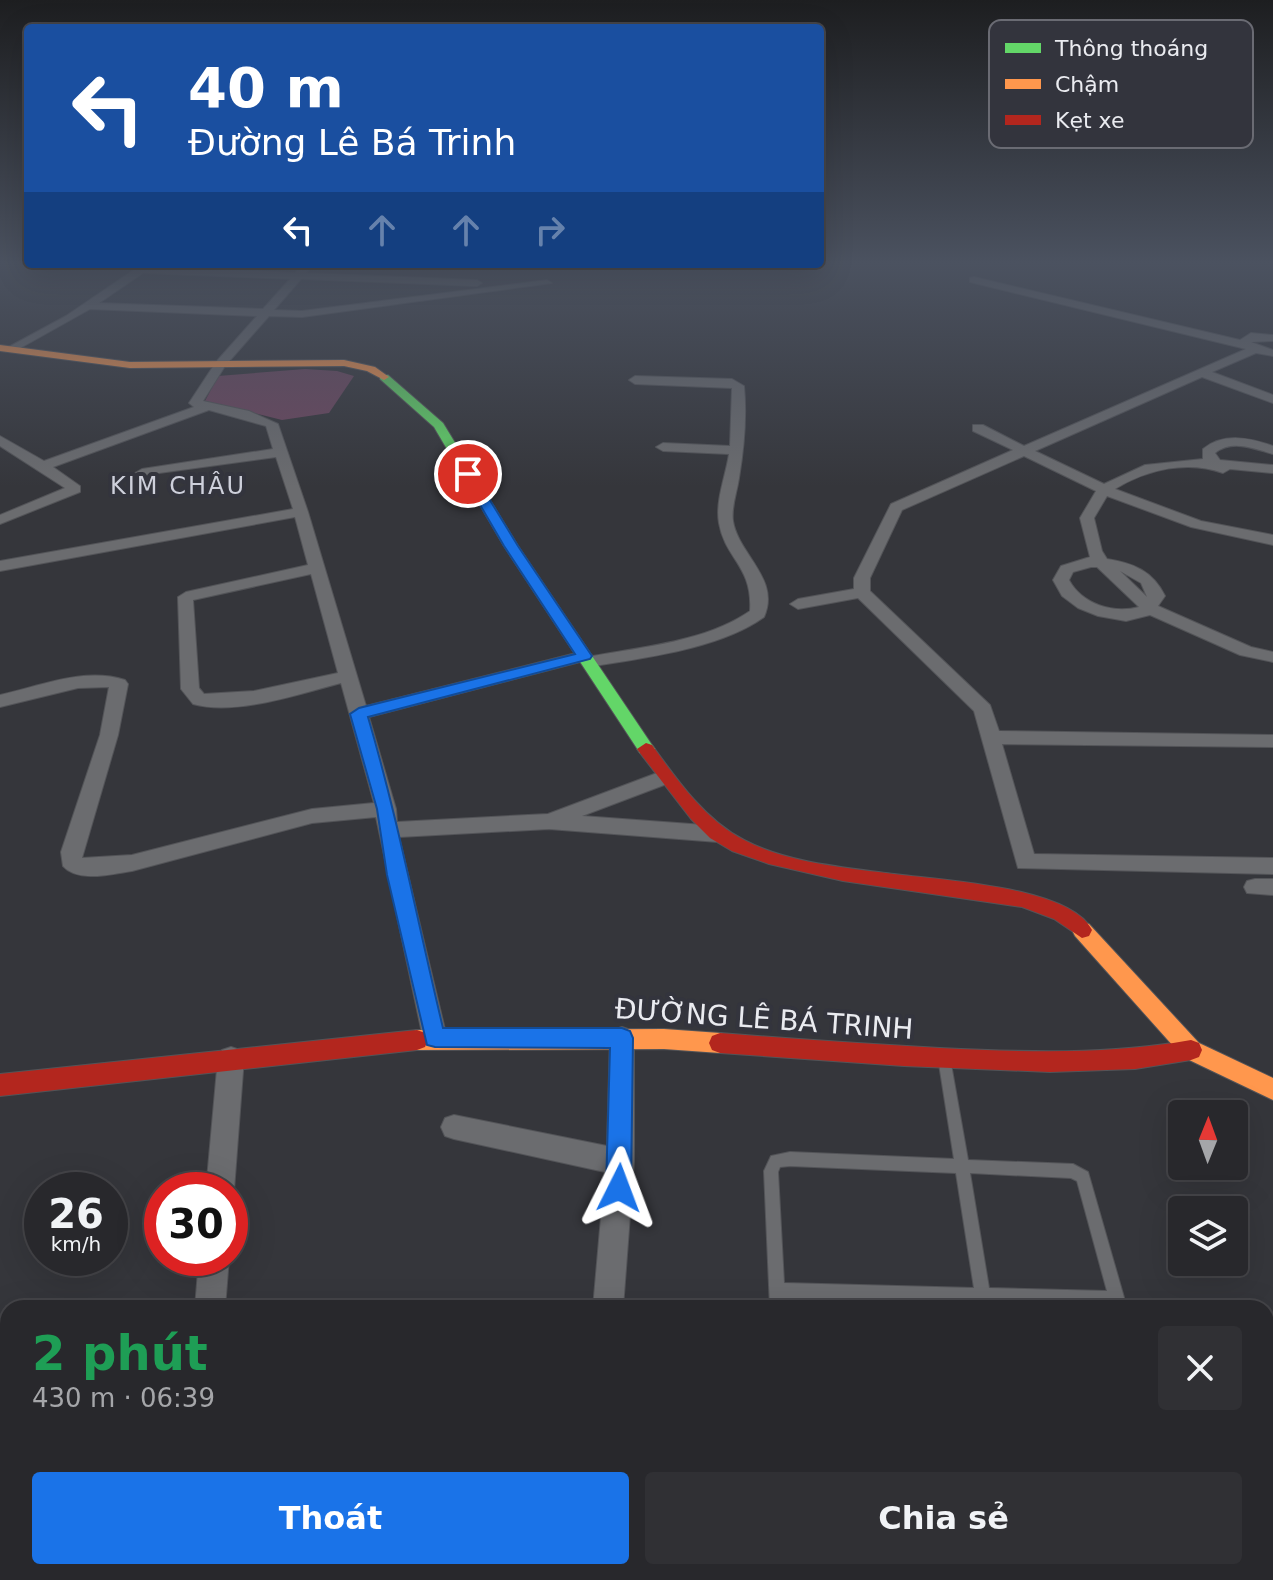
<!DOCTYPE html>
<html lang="vi">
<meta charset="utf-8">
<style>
body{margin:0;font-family:"DejaVu Sans",sans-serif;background:#303034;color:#f1f3f6;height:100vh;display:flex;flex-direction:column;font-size:30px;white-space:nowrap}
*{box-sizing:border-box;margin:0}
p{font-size:26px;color:#a5a6a9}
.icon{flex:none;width:44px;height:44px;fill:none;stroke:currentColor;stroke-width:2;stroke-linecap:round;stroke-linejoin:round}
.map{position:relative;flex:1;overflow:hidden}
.sheet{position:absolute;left:0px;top:1300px;width:1274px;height:280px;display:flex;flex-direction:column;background:#28282c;border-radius:24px 24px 0 0;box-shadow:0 8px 32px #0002,0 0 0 2px #444448}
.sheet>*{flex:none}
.banner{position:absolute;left:24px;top:24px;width:800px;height:244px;border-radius:8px;box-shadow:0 8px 32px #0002,0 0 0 2px #444448;background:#1a4fa0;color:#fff;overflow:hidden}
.needle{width:52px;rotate:1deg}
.fabs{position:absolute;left:1168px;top:1100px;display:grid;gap:16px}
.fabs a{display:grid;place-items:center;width:80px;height:80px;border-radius:8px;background:#28282c;box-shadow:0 8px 32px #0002,0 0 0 2px #444448;font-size:40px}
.speed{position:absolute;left:24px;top:1172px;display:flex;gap:16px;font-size:40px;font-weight:700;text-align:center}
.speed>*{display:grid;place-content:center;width:104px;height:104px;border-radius:50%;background:#28282c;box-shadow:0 8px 32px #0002,0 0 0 2px #444448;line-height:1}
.speed small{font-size:20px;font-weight:400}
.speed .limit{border:12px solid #d22;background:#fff;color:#111}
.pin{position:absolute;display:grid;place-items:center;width:68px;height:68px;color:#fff;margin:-34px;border:4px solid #fff;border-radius:50%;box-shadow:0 2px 8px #0007}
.me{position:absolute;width:88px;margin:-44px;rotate:3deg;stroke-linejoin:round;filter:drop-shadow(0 0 6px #0008)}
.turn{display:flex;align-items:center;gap:28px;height:168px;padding:0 32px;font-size:36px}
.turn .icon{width:104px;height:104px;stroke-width:2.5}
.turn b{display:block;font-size:56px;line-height:68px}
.lanes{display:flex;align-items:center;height:76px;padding:0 32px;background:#0003;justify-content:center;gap:40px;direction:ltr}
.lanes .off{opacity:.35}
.round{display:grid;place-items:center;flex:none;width:84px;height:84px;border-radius:8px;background:#303034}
.headline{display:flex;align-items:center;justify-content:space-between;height:136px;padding:0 32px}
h1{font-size:48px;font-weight:600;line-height:60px;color:#1e9e55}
.cta{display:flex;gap:16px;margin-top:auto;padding:16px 32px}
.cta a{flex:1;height:92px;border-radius:8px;background:#1a73e8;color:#fff;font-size:32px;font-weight:600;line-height:92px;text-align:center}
.cta a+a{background:#303034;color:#f1f3f6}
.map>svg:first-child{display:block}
.green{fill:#6c475f}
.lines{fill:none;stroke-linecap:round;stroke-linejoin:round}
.lane-casing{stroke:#535458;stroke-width:2}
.street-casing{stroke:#535458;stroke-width:2}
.fast-casing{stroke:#535458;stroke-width:2}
.slow-casing{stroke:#535458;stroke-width:2}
.jam-casing{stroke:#535458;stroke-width:2}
.lane{fill:#6b6c6f;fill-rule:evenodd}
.street{fill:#6b6c6f;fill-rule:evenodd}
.fast{fill:#63d668;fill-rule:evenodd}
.slow{fill:#ff974d;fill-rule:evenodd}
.jam{fill:#b3261e;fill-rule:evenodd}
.route{fill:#1a73e8;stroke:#114b97;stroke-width:2}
.labels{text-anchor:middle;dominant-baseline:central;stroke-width:8;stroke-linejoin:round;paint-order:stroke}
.far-quarter-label{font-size:24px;letter-spacing:2px;fill:#ced0db;stroke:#33343d}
.near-street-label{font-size:28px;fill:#eaebf0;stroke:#33343d}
.key{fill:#33343d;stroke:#6a6b73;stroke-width:2}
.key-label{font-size:22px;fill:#eaebf0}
</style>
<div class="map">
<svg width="1273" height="1580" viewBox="0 0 1273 1580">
<rect width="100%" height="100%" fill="#35363b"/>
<polygon class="green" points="305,369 337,371 354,376 329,413 282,420 205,401 218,376"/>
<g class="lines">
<g class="lane-casing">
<path id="lane" d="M945,1058L949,1060L951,1064L968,1160L1073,1164L1088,1172L1127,1308L992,1303L993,1308H977V1303L785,1298L786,1308H770L764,1171L771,1156L790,1152L954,1159L939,1064L941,1060ZM790,1166L956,1173L974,1288L784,1283L778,1172L780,1167ZM970,1173L1071,1178L1077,1181L1107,1291L989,1288Z"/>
</g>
<g class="street-casing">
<g id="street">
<path d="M141,265L295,273L302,265H313L306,273L477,280L482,283L477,286L301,279L274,310L302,311L547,280L552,283L302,317L269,316L225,366L203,401L249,411L278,424L308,512L366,706L584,651L593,656C643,647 707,641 750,611C753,566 725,559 719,523C715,501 726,475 729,454L663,451L656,447L663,443L730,446L732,388L635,384L629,380L635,376L732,379L744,386C747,417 744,448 739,478C737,492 731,507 733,521C738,554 781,579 764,617C720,649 642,658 589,667L580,662L369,717L396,809L397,822L548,814L665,770L675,777L672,782L582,816L718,826L725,829L728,834L725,839L718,842L549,829L399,837L447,1038L444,1046L435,1049L426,1046L423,1038L376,817L312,823L132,871C112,874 78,883 63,866L61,852L100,735L109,687L78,688L0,707V695C41,686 84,667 125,680L128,684L118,735L82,858L132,855L312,809L374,803L341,683C299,694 235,716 193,704L181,689L178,597L186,592L308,565L295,517L0,571V561L293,509L276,457L137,476L135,473L142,469L273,449L266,426L209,410L53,467L80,486V492L0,524V515L65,488L0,446V436L44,461L194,407L189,403L216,362L257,316L90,309L15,351L5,349L66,316ZM143,273L290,279L263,309L99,303ZM311,574L338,673L254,691L204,694L199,688L193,600Z"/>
<path d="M974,277L1240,340L1251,333L1273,335V341L1251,342L1273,350V356L1256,353L1212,372L1273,395V403L1202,377L1035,451L1104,484L1145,465L1203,459V449C1224,432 1250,438 1273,446V454C1254,449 1233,439 1215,453L1220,460L1273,465V473L1230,469L1223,473C1188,460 1147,469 1115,489L1201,521L1273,535V545L1191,527L1107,496L1094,518L1102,551L1107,559C1133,563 1153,571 1165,596L1158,606L1251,647L1273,652V662L1240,655L1150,615L1126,621L1098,616L1078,608L1062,596L1053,580L1061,566L1090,557L1080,518L1096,491L1024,456L902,510L870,578V591L990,705L999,731L1273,735V747L1002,744L1034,854L1273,858V874L1018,868L974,711L858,598L798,609L790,604L798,599L854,589V578L891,504L1013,450L973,431V425H983L1024,446L1246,349L970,282V278ZM1091,567H1097L1139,607C1113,614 1082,604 1069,580L1073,572ZM1120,571L1141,583L1147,597Z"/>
<polygon points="1255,879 1273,879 1273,895 1247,893 1244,887 1247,881"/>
<polygon points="622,1027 631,1030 634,1038 634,1162 623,1308 593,1308 605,1172 454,1139 445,1136 441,1127 445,1118 454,1115 607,1146 610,1038 613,1030"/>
<polygon points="231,1047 240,1050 244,1058 234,1190 230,1199 230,1190 206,1190 218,1058 222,1050"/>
<polygon points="199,1258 229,1258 225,1308 195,1308"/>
<polygon points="558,1572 594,1572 593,1580 557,1580"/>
</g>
</g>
<g class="fast-casing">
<polygon id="fast" points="380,375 388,375 443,423 518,546 652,745 655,749 652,753 640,753 504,546 434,427 380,379"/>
</g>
<g class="slow-casing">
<g id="slow">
<polygon points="0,345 130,362 344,360 375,367 389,377 384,380 367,371 344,366 130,368 0,351"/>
<polygon points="1082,922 1089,924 1199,1043 1273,1078 1273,1100 1183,1057 1075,936 1072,930 1075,924"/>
<polygon points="664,1029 720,1033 728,1036 731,1043 728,1050 720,1053 664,1049 417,1050 409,1047 406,1040 409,1033 417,1030"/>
</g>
</g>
<g class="jam-casing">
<g id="jam">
<path d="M646,743L652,745C677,780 705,820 744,840C786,862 840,867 886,873C934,880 1069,885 1092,930L1089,936L1082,938L1054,919L1022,907L843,881L769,864L732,851L710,838L691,819L637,749Z"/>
<polygon points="417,1030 425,1033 428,1040 425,1047 417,1050 0,1096 0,1074"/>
<path d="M720,1033C793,1039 867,1044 940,1048C1024,1052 1108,1055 1191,1040L1199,1043L1202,1050L1199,1057L1191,1060L1135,1069L1050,1072L904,1066L720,1053L712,1050L709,1043L712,1036Z"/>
</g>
</g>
<use href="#lane" class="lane"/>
<use href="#street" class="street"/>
<use href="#fast" class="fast"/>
<use href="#slow" class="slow"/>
<use href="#jam" class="jam"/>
</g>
<linearGradient id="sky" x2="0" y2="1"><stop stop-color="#1d1e20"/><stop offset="0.54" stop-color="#4b5260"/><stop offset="1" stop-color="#4b5260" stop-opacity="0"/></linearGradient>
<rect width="1273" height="487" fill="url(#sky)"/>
<path class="route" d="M468,470L474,474L518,546L592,656L590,659L368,717C398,819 418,924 443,1028H622L630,1031L633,1038L631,1188L628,1197L619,1201L610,1197L606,1188L610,1048L435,1047L427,1045L387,875L377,809L350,714L359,708L575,654L504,546L462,474Z"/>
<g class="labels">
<g class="far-quarter-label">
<text x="178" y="486">KIM CHÂU</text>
</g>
<g class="near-street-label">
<text transform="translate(764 1019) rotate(4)">ĐƯỜNG LÊ BÁ TRINH</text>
</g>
</g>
<rect x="989" y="20" width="264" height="128" rx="12" class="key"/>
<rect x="1005" y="43" width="36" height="10" fill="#63d668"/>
<rect x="1005" y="79" width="36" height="10" fill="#ff974d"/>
<rect x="1005" y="115" width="36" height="10" fill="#b3261e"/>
<g class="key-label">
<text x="1055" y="56">Thông thoáng</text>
<text x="1055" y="92">Chậm</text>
<text x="1055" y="128">Kẹt xe</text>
</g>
</svg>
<div class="fabs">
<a><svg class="needle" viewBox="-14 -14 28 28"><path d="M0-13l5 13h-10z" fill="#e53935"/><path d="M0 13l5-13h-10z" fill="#a5a6a9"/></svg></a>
<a><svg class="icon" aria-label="layers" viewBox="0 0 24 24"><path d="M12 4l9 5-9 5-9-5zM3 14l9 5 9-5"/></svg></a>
</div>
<div class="speed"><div>26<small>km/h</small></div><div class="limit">30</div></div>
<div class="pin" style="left:468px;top:474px;background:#d93025"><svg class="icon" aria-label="arrive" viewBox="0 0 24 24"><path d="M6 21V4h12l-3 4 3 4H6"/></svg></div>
<svg class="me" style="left:619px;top:1188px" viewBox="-20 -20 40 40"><path d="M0-17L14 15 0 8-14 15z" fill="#1a73e8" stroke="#fff" stroke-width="4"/></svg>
<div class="banner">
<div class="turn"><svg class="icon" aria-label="left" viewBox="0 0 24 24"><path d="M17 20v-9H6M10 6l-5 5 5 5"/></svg><div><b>40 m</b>Đường Lê Bá Trinh</div></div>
<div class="lanes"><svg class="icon" aria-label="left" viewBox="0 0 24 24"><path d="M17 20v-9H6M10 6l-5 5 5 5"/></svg><svg class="icon off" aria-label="ahead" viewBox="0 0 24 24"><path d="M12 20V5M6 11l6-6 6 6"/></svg><svg class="icon off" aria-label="ahead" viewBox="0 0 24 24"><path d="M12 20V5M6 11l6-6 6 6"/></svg><svg class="icon off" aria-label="right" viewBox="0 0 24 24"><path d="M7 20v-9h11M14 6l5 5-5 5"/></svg></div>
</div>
<section class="sheet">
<div class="headline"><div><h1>2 phút</h1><p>430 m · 06:39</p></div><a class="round"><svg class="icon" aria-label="close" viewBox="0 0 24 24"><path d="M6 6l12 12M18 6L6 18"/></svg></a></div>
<div class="cta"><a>Thoát</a><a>Chia sẻ</a></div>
</section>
</div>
